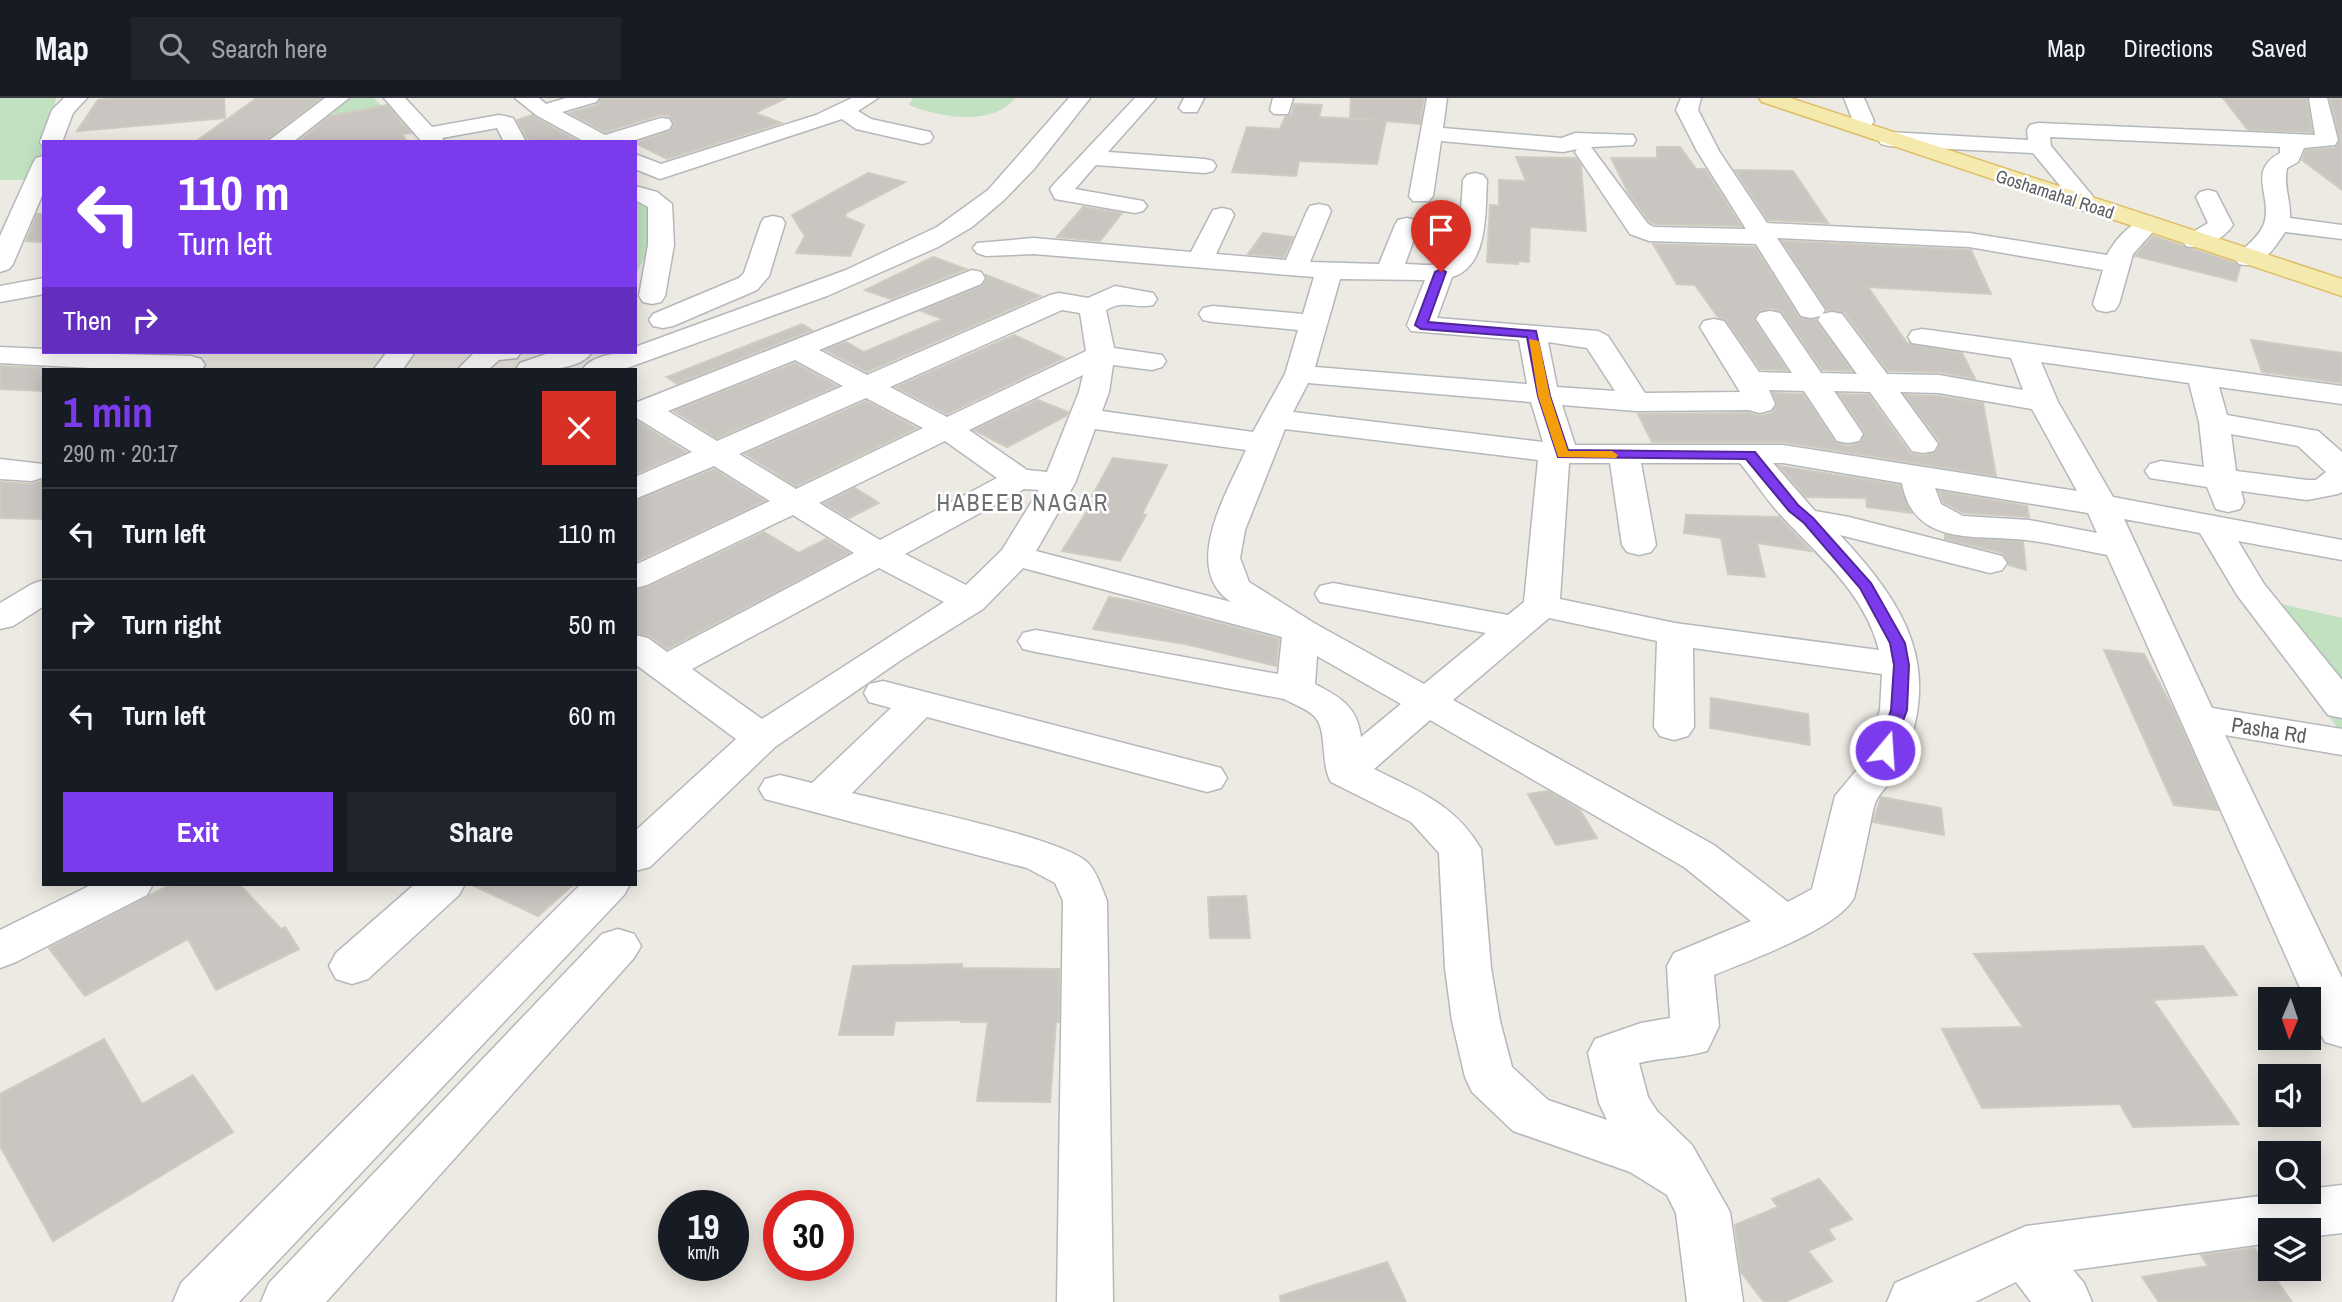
<!DOCTYPE html>
<meta charset="utf-8">
<style>
body{margin:0;font-family:"Archivo Narrow",sans-serif;background:#20242c;color:#f1f3f6;height:100vh;display:flex;flex-direction:column;font-size:26px;white-space:nowrap}
*{box-sizing:border-box;margin:0}
p{font-size:23px;color:#9ea1a6}
.icon{flex:none;width:38px;height:38px;fill:none;stroke:currentColor;stroke-width:2;stroke-linecap:round;stroke-linejoin:round}
.map{position:relative;flex:1;overflow:hidden}
.drawer{position:absolute;left:42px;top:270px;width:595px;height:518px;display:flex;flex-direction:column;background:#171b24;border-radius:0px;box-shadow:0 4px 18px #0003}
.drawer>*{flex:none}
.banner{position:absolute;left:42px;top:42px;width:595px;height:214px;border-radius:0px;box-shadow:0 4px 18px #0003;background:#7c3aed;color:#fff;overflow:hidden}
.needle{width:46px;rotate:182deg}
.buttons{position:absolute;left:2258px;top:889px;display:grid;gap:14px}
.buttons a{display:grid;place-items:center;width:63px;height:63px;border-radius:0px;background:#171b24;box-shadow:0 4px 18px #0003;font-size:35px}
.speed{position:absolute;left:658px;top:1092px;display:flex;gap:14px;font-size:35px;font-weight:700;text-align:center}
.speed>*{display:grid;place-content:center;width:91px;height:91px;border-radius:50%;background:#171b24;box-shadow:0 4px 18px #0003;line-height:1}
.speed small{font-size:18px;font-weight:400}
.speed .limit{border:10px solid #d22;background:#fff;color:#111}
.pin{position:absolute;display:grid;place-items:center;width:60px;height:60px;color:#fff;margin:-72px -30px;border-radius:50% 50% 50% 0;rotate:-45deg;box-shadow:0 0 7px #0007}
.pin .icon{rotate:45deg}
.me{position:absolute;width:77px;margin:-38px;rotate:18deg;stroke-linejoin:round;filter:drop-shadow(0 0 5px #0008)}
.turn{display:flex;align-items:center;gap:24px;height:147px;padding:0 21px;font-size:32px}
.turn .icon{width:91px;height:91px;stroke-width:2.5}
.turn b{display:block;font-size:49px;line-height:60px}
.then{display:flex;align-items:center;height:66px;padding:0 21px;background:#0003;gap:14px;font-size:26px}
.round{display:grid;place-items:center;flex:none;width:74px;height:74px;border-radius:0px;background:#20242c}
.overview{display:flex;align-items:center;justify-content:space-between;height:119px;padding:0 21px}
h1{font-size:42px;font-weight:800;line-height:52px;color:#7c3aed}
.primary-button{display:flex;gap:14px;margin-top:auto;padding:14px 21px}
.primary-button a{flex:1;height:80px;border-radius:0px;background:#7c3aed;color:#fff;font-size:28px;font-weight:800;line-height:80px;text-align:center}
.primary-button a+a{background:#20242c;color:#f1f3f6}
ul{padding:0;list-style:none}
li{display:flex;align-items:center;gap:21px;height:91px;padding:0 21px;border-top:2px solid #363941}
li div{flex:1}
li b{display:block;font-size:26px}
li em{font-style:normal}
header{display:flex;align-items:center;gap:42px;box-sizing:border-box;height:98px;padding:0 35px;background:#171b24;border-bottom:2px solid #363941}
header strong{font-size:33px}
nav{display:flex;gap:38px;margin-inline-start:auto;font-size:24px}
.search{width:490px;height:63px;background:#20242c;display:flex;align-items:center;gap:18px;box-sizing:border-box;padding:0 24px;border-radius:0px;color:#9ea1a6;font-size:26px}
.map>svg:first-child{display:block}
.green{fill:#c1e1c1}
.building{fill:#c9c6c1;stroke:#cfcbc1;stroke-width:2}
.lines{fill:none;stroke-linecap:round;stroke-linejoin:round}
.minor-casing{stroke:#b5b8bb;stroke-width:3}
.major-casing{stroke:#e0be67;stroke-width:3}
.minor{fill:#fff;fill-rule:evenodd}
.major{fill:#f5eaae;fill-rule:evenodd}
.route{fill:#7c3aed;stroke:#51269a;stroke-width:2}
.slow{fill:#f59e0b}
.labels{text-anchor:middle;dominant-baseline:central;stroke-width:5;stroke-linejoin:round;paint-order:stroke}
.far-street-label{font-size:18px;fill:#5b5e61;stroke:#fff}
.street-label{font-size:21px;fill:#5b5e61;stroke:#fff}
.neighbourhood-label{font-size:23px;letter-spacing:2px;fill:#6c6f73;stroke:#fff}
</style>
<header>
<strong>Map</strong>
<div class="search"><svg class="icon" aria-label="search" viewBox="0 0 24 24"><circle cx="10" cy="10" r="6"/><path d="M15 15l6 6"/></svg>Search here</div>
<nav><a>Map</a><a>Directions</a><a>Saved</a></nav>
</header>
<div class="map">
<svg width="2342" height="1204" viewBox="0 0 2342 1204">
<rect width="100%" height="100%" fill="#eceae2"/>
<g class="green">
<polygon points="0,0 56,0 46,44 44,44 38,82 0,82"/>
<polygon points="325,0 374,0 386,13 306,18"/>
<path d="M913,0H1015C993,29 938,19 909,7Z"/>
<polygon points="635,99 652,103 653,143 635,178"/>
<polygon points="2247,498 2342,520 2342,637"/>
</g>
<g class="building">
<polygon points="120,0 224,0 225,20 77,33 98,2"/>
<polygon points="257,0 321,0 264,44 195,44"/>
<polygon points="602,0 786,0 755,15 781,25 667,61 635,45 670,33 674,25 669,18 660,17 605,34 569,15 597,7"/>
<polygon points="1351,0 1424,0 1420,26 1386,23 1377,66 1299,63 1296,78 1232,74 1247,29 1280,31 1285,19 1291,17 1294,6 1322,7 1319,19 1375,22 1350,20"/>
<polygon points="2223,0 2307,0 2312,34 2248,32"/>
<polygon points="2330,0 2342,0 2342,92 2302,62 2306,52 2335,50 2340,43"/>
<polygon points="387,7 411,35 402,36 407,44 298,44 330,18"/>
<polygon points="532,17 535,19 575,42 529,44 517,22"/>
<polygon points="1657,49 1680,49 1696,71 1705,71 1741,128 1655,126 1650,124 1628,94 1611,60 1657,60"/>
<polygon points="1516,59 1576,60 1581,67 1586,133 1530,129 1529,164 1518,163 1518,166 1487,164 1490,107 1499,108 1499,82 1526,83"/>
<polygon points="1735,72 1793,73 1828,125 1768,122"/>
<polygon points="868,75 905,84 846,115 845,119 864,127 850,158 796,155 805,138 792,117"/>
<polygon points="1083,109 1122,115 1100,143 1057,139"/>
<polygon points="37,116 44,116 44,144 26,143"/>
<polygon points="1263,135 1293,139 1284,159 1248,156"/>
<polygon points="2153,138 2235,165 2240,169 2236,183 2135,158"/>
<polygon points="1782,143 1971,152 1991,196 1868,189 1907,245 1962,255 1975,281 1939,274 1888,273 1844,214 1827,212"/>
<polygon points="1653,146 1755,149 1799,219 1815,222 1852,273 1822,272 1782,214 1771,210 1758,214 1754,222 1787,272 1760,271 1726,222 1718,219 1695,187 1677,186"/>
<polygon points="933,159 966,171 891,201 865,192"/>
<polygon points="986,177 1040,198 867,274 825,252 846,244 864,254 943,221 921,213 982,188 987,181"/>
<polygon points="802,226 812,232 677,286 667,279"/>
<polygon points="1014,237 1064,260 947,316 896,289"/>
<polygon points="2251,242 2342,255 2342,285 2262,274"/>
<polygon points="795,265 837,288 717,340 674,313"/>
<polygon points="0,268 44,270 44,293 0,291"/>
<polygon points="1773,295 1803,296 1835,344 1848,348 1861,344 1865,335 1839,296 1869,297 1910,355 1923,358 1936,354 1940,344 1905,297 1939,298 1983,305 1996,378 1783,344 1652,344 1638,316 1749,315 1761,318 1772,315 1777,307"/>
<polygon points="1038,302 1068,314 1066,318 1007,349 974,332"/>
<polygon points="866,303 917,330 796,388 745,356"/>
<polygon points="635,322 686,354 635,376"/>
<polygon points="1113,360 1167,367 1142,416 1146,417 1120,463 1062,453 1096,399 1092,398"/>
<polygon points="1779,368 1900,387 1912,415 1867,409 1866,400 1806,399"/>
<polygon points="714,371 765,403 635,464 635,403"/>
<polygon points="44,382 44,421 0,420 0,384 32,386"/>
<polygon points="855,390 879,405 849,420 824,405"/>
<polygon points="1939,393 2027,408 2029,419 1964,415 1943,404"/>
<polygon points="1686,417 1779,419 1811,453 1757,445 1765,479 1728,476 1721,440 1684,435"/>
<polygon points="764,434 799,455 826,441 849,455 667,551 650,538 635,535 635,492 648,489"/>
<polygon points="1945,437 2023,444 2026,472 2009,467 2003,455 1945,441"/>
<polygon points="1109,499 1142,505 1279,541 1276,568 1185,546 1093,531"/>
<polygon points="2104,552 2144,556 2173,611 2218,712 2174,707"/>
<polygon points="1711,600 1808,616 1810,647 1710,630"/>
<polygon points="1548,693 1580,712 1597,740 1556,747 1528,696"/>
<polygon points="1881,699 1941,710 1944,737 1873,724"/>
<polygon points="171,786 239,786 281,831 285,829 299,851 216,892 188,841 85,898 49,850"/>
<polygon points="470,786 574,786 538,818"/>
<polygon points="1246,798 1250,840 1210,840 1208,799"/>
<polygon points="2203,848 2237,897 2153,902 2239,1026 2133,1029 2120,1006 1982,1010 1942,931 2023,929 1974,856"/>
<polygon points="962,866 962,870 1059,871 1059,924 1056,924 1050,1004 977,1003 988,924 961,924 961,922 895,923 893,937 839,937 853,868"/>
<polygon points="104,941 142,1006 193,977 233,1034 53,1143 0,1048 0,996"/>
<polygon points="1819,1081 1852,1121 1828,1131 1835,1141 1808,1153 1832,1183 1785,1204 1764,1204 1741,1174 1735,1127 1778,1109 1772,1101"/>
<polygon points="2254,1150 2292,1204 2159,1204 2142,1179 2208,1168 2201,1157"/>
<polygon points="1387,1164 1406,1204 1281,1204 1280,1198"/>
</g>
<g class="lines">
<g class="minor-casing">
<g id="minor">
<polygon points="64,0 87,0 73,15 62,44 44,44 43,49 40,44 52,12"/>
<polygon points="325,0 349,0 293,44 267,44"/>
<polygon points="384,0 405,0 432,29 499,17 513,20 526,44 504,44 497,30 442,40 445,44 422,44"/>
<polygon points="515,0 539,0 546,6 566,0 599,0 596,4 562,14 605,37 661,20 669,21 672,26 669,31 629,44 585,44 536,17"/>
<polygon points="852,0 878,0 858,13 871,21 930,34 933,39 930,44 922,46 856,31 842,21 660,81 635,71 635,56 661,66 816,17"/>
<path d="M1069,0H1090L1034,71L1004,102L972,129L938,149L827,198L624,271H583C592,257 619,254 635,254V249L846,172L937,129L988,92Z"/>
<polygon points="1135,0 1156,0 1108,54 1205,61 1213,63 1216,68 1213,73 1205,75 1096,67 1075,91 1143,103 1147,108 1143,113 1135,115 1055,101 1050,91 1054,86"/>
<polygon points="1184,0 1204,0 1197,14 1183,14 1179,10"/>
<polygon points="1273,0 1293,0 1288,16 1274,16 1270,12"/>
<path d="M1427,0H1447L1443,30L1562,40L1575,35L1633,37L1636,42L1633,47L1591,49L1648,126L1654,129L1746,131L1697,53L1676,12L1681,0H1701L1698,12L1719,53L1767,125L1969,135L2107,157C2116,140 2136,117 2156,122L2159,127L2133,156L2119,206L2115,212L2106,214L2097,212L2093,206L2103,172L1969,149L1777,140L1825,212L1821,218L1811,220L1801,218L1756,146L1649,143L1630,136L1575,54L1577,51L1563,54L1441,43L1433,98L1429,103H1413L1409,98Z"/>
<polygon points="1844,0 1864,0 1874,23 1871,28 1855,28"/>
<path d="M2309,0H2327L2338,42L2335,47L2304,50L2298,64L2287,70C2283,87 2291,103 2290,120L2342,127V141L2285,134C2274,151 2261,172 2239,166L2235,161C2244,148 2258,141 2264,126C2273,98 2246,73 2280,55V49L2050,39L2051,48L2100,107L2096,112L2088,114L2080,112L2033,55L1889,48L1881,46L1878,41L1881,36L1889,34L2028,42L2027,32L2030,27L2038,25L2315,37Z"/>
<polygon points="44,58 44,93 13,166 9,171 0,174 0,138 33,65 36,60"/>
<path d="M1475,75L1483,77L1487,82C1485,113 1489,168 1452,179L1437,220L1598,233L1608,238L1645,295L1740,294L1700,229L1704,223L1714,221L1724,223L1759,274L1792,275L1756,221L1760,215L1770,213L1780,215L1821,275L1857,276L1818,222L1822,216L1832,214L1842,216L1887,276L1939,277L2023,292L2011,260L1912,245L1908,239L1912,233L1922,231L2342,288V306L2219,289L2227,317L2318,333L2342,354V394L2338,396L2307,402L2241,393L2244,404L2240,411L2228,414L2216,411L2207,389L2150,380L2145,373L2150,366L2161,363L2204,369L2199,324L2189,285L2041,264L2058,304L2113,399L2342,442V462L2238,443L2264,486L2342,582V620L2328,617L2237,497L2200,435L2124,421L2212,610L2342,631V657L2225,637L2342,880V949L2325,944C2318,931 2308,916 2308,901H2305L2107,457C2080,452 2053,445 2026,442C1977,436 1914,450 1902,385L1783,365H1773L1815,413L1849,419L2002,458L2007,465L2002,472L1990,475L1840,437C1909,511 1944,572 1899,672C1894,683 1883,690 1877,701C1873,708 1872,719 1870,727C1865,751 1860,776 1854,800C1836,832 1749,862 1714,877L1719,928L1707,953C1685,960 1662,959 1639,965L1648,999L1657,1013L1692,1047L1730,1114L1743,1204H1687L1676,1115L1667,1097L1630,1074L1513,1033L1472,994L1465,979L1452,923L1445,870L1439,755L1411,724L1331,684C1320,666 1328,631 1314,618C1307,611 1293,606 1284,601L1036,554L1023,551L1018,543L1023,535L1036,532L1278,576L1282,539L1023,470L983,511L901,562L775,649L650,769L635,773V733L736,641L635,566V537L648,540L667,554L854,455L793,417L647,487L635,490V467L770,403L714,368L635,401V379L692,354L635,319V305L972,172L981,174L985,180L981,186L819,252L867,277L1050,197L1059,195L1088,200L1115,188L1153,195L1157,201L1153,207C1134,211 1125,201 1106,212L1114,250L1162,257L1166,263L1162,269L1152,272L1113,267L1109,294L1102,313L1253,334L1285,276L1298,232L1213,224L1203,222L1199,216L1203,210L1213,208L1303,216L1314,179L1034,156L986,158L977,155L973,150L977,145L1034,140L1191,154L1213,112L1222,110L1231,112L1234,117L1216,156L1286,162L1307,113L1310,108L1319,106L1328,108L1331,113L1310,164L1379,166L1395,127L1398,122L1407,120L1416,122L1419,127L1405,166C1416,166 1433,169 1443,165C1460,158 1462,99 1463,82L1467,77ZM1340,181L1425,182L1407,227L1411,233L1519,242L1527,286L1315,269ZM1062,212L1080,215L1086,253L947,319L890,289ZM1548,244L1587,250L1615,293L1557,289ZM795,262L843,288L717,343L668,313ZM1083,277L1079,294L1047,374L1027,372L969,332ZM1308,285L1531,304L1543,344L1293,314ZM1769,292L1804,293L1837,343L1848,345L1859,343L1863,336L1834,293L1870,294L1912,353L1923,355L1934,353L1938,346L1900,294L1939,295L2032,311L2077,393L1783,347H1575L1562,307L1636,313L1749,312L1760,315L1771,312L1775,306ZM866,300L923,330L796,391L739,356ZM1095,331L1246,352C1228,393 1180,470 1231,504L1036,453L1075,385ZM1285,331L1538,362L1524,504L1508,517L1333,485L1320,488L1315,496L1320,504L1486,535L1424,586L1314,525L1249,484L1240,460L1245,432ZM2231,336L2298,348L2326,374L2316,382H2307L2236,373ZM945,343L997,380L880,442L819,405ZM1569,365H1610L1622,447L1627,454L1639,457L1651,454L1656,447L1641,365H1740C1753,381 1764,398 1777,413C1816,456 1864,493 1879,552L1675,525L1560,501ZM1935,390L2088,415L2097,435L2029,422L1963,418L1941,406ZM1024,391L1039,392L1002,452L966,487L905,456ZM879,470L944,504L762,621L692,571ZM1549,520L1657,543L1654,629L1660,638L1674,642L1688,638L1694,629L1693,550L1882,576L1880,612L1861,667L1835,698L1812,791L1788,804L1714,747L1453,602ZM1317,558L1401,606L1361,639C1357,608 1340,599 1315,586ZM1430,622L1684,769L1751,823L1674,855L1667,868L1670,920L1641,925L1595,941L1588,955L1599,1005L1607,1022L1548,1002L1512,969L1500,923L1491,870L1481,751C1455,706 1418,693 1374,671Z"/>
<polygon points="635,88 657,94 672,106 674,147 665,198 661,204 652,206 643,204 639,198 648,147 648,109 635,102"/>
<path d="M2208,92L2216,94L2233,127C2224,141 2202,152 2186,148L2183,143L2186,138L2208,125L2196,99L2200,94Z"/>
<polygon points="773,118 782,120 785,125 769,178 757,192 673,228 663,230 653,228 649,222 653,216 739,180 744,175 761,125 764,120"/>
<polygon points="44,180 44,196 0,204 0,188"/>
<polygon points="0,249 44,251 44,254 191,258 201,261 205,267 202,271 109,271 0,265"/>
<polygon points="387,254 415,254 403,271 374,271"/>
<polygon points="475,254 521,254 517,260 499,262 489,271 458,271"/>
<path d="M552,254H592C579,274 537,272 516,271L520,265Z"/>
<polygon points="0,361 43,366 44,379 32,383 0,381"/>
<polygon points="44,482 44,508 13,528 0,531 0,505 32,486"/>
<path d="M883,583L1221,670L1227,680L1221,690L1207,694L927,619L852,695C894,706 1065,740 1088,765C1097,774 1102,791 1107,803L1113,1204H1057L1063,803L1055,785L1027,770L765,701L759,691L765,681L780,677L812,685L891,610L869,604L864,595L869,586Z"/>
<polygon points="93,786 153,786 147,797 16,864 0,870 0,832"/>
<polygon points="415,786 465,786 459,797 368,881 352,886 336,881 329,868 336,855"/>
<polygon points="581,786 630,786 624,797 239,1204 173,1204 181,1185"/>
<polygon points="618,831 634,836 641,848 634,860 326,1204 261,1204 269,1185 602,836"/>
<polygon points="2342,1087 2342,1135 2308,1139 2308,1132 2270,1132 2270,1145 2073,1172 2084,1185 2092,1204 2031,1204 2016,1184 1975,1204 1887,1204 1895,1185 2026,1128 2291,1094 2308,1094 2308,1091"/>
</g>
</g>
<g class="major-casing">
<polygon id="major" points="1759,0 1790,0 2342,181 2342,198 1762,4"/>
</g>
<use href="#minor" class="minor"/>
<use href="#major" class="major"/>
</g>
<polygon class="route" points="1441,171 1446,174 1428,224 1536,233 1550,298 1568,352 1755,354 1798,407 1813,420 1871,485 1905,545 1909,567 1907,612 1891,656 1880,656 1877,652 1891,612 1894,567 1890,545 1860,490 1804,425 1789,413 1746,361 1558,359 1538,298 1527,239 1421,231 1415,227 1435,174"/>
<polygon class="slow" points="1529,241 1539,243 1550,298 1568,353 1612,353 1618,357 1616,360 1558,359 1538,298"/>
<g class="labels">
<g class="far-street-label">
<text transform="translate(2055 96) rotate(18)">Goshamahal Road</text>
</g>
<g class="street-label">
<text transform="translate(2269 632) rotate(9)">Pasha Rd</text>
</g>
<g class="neighbourhood-label">
<text x="1023" y="404">HABEEB NAGAR</text>
</g>
</g>
</svg>
<div class="buttons">
<a><svg class="needle" viewBox="-14 -14 28 28"><path d="M0-13l5 13h-10z" fill="#e53935"/><path d="M0 13l5-13h-10z" fill="#9ea1a6"/></svg></a>
<a><svg class="icon" aria-label="sound" viewBox="0 0 24 24"><path d="M4 9h4l5-4v14l-5-4H4zM17 9q2 3 0 6"/></svg></a>
<a><svg class="icon" aria-label="search" viewBox="0 0 24 24"><circle cx="10" cy="10" r="6"/><path d="M15 15l6 6"/></svg></a>
<a><svg class="icon" aria-label="layers" viewBox="0 0 24 24"><path d="M12 4l9 5-9 5-9-5zM3 14l9 5 9-5"/></svg></a>
</div>
<div class="speed"><div>19<small>km/h</small></div><div class="limit">30</div></div>
<div class="pin" style="left:1441px;top:174px;background:#d93025"><svg class="icon" aria-label="arrive" viewBox="0 0 24 24"><path d="M6 21V4h12l-3 4 3 4H6"/></svg></div>
<svg class="me" style="left:1885px;top:652px" viewBox="-20 -20 40 40"><circle r="17" fill="#7c3aed" stroke="#fff" stroke-width="3"/><path d="M0-11L8 9 0 5-8 9z" fill="#fff"/></svg>
<div class="banner">
<div class="turn"><svg class="icon" aria-label="left" viewBox="0 0 24 24"><path d="M17 20v-9H6M10 6l-5 5 5 5"/></svg><div><b>110 m</b>Turn left</div></div>
<div class="then">Then<svg class="icon" aria-label="right" viewBox="0 0 24 24"><path d="M7 20v-9h11M14 6l5 5-5 5"/></svg></div>
</div>
<section class="drawer">
<div class="overview"><div><h1>1 min</h1><p>290 m · 20:17</p></div><a class="round" style="background:#d93025;color:#fff"><svg class="icon" aria-label="close" viewBox="0 0 24 24"><path d="M6 6l12 12M18 6L6 18"/></svg></a></div>
<ul>
<li><svg class="icon" aria-label="left" viewBox="0 0 24 24"><path d="M17 20v-9H6M10 6l-5 5 5 5"/></svg><div><b>Turn left</b></div><em>110 m</em></li>
<li><svg class="icon" aria-label="right" viewBox="0 0 24 24"><path d="M7 20v-9h11M14 6l5 5-5 5"/></svg><div><b>Turn right</b></div><em>50 m</em></li>
<li><svg class="icon" aria-label="left" viewBox="0 0 24 24"><path d="M17 20v-9H6M10 6l-5 5 5 5"/></svg><div><b>Turn left</b></div><em>60 m</em></li>
</ul>
<div class="primary-button"><a>Exit</a><a>Share</a></div>
</section>
</div>
